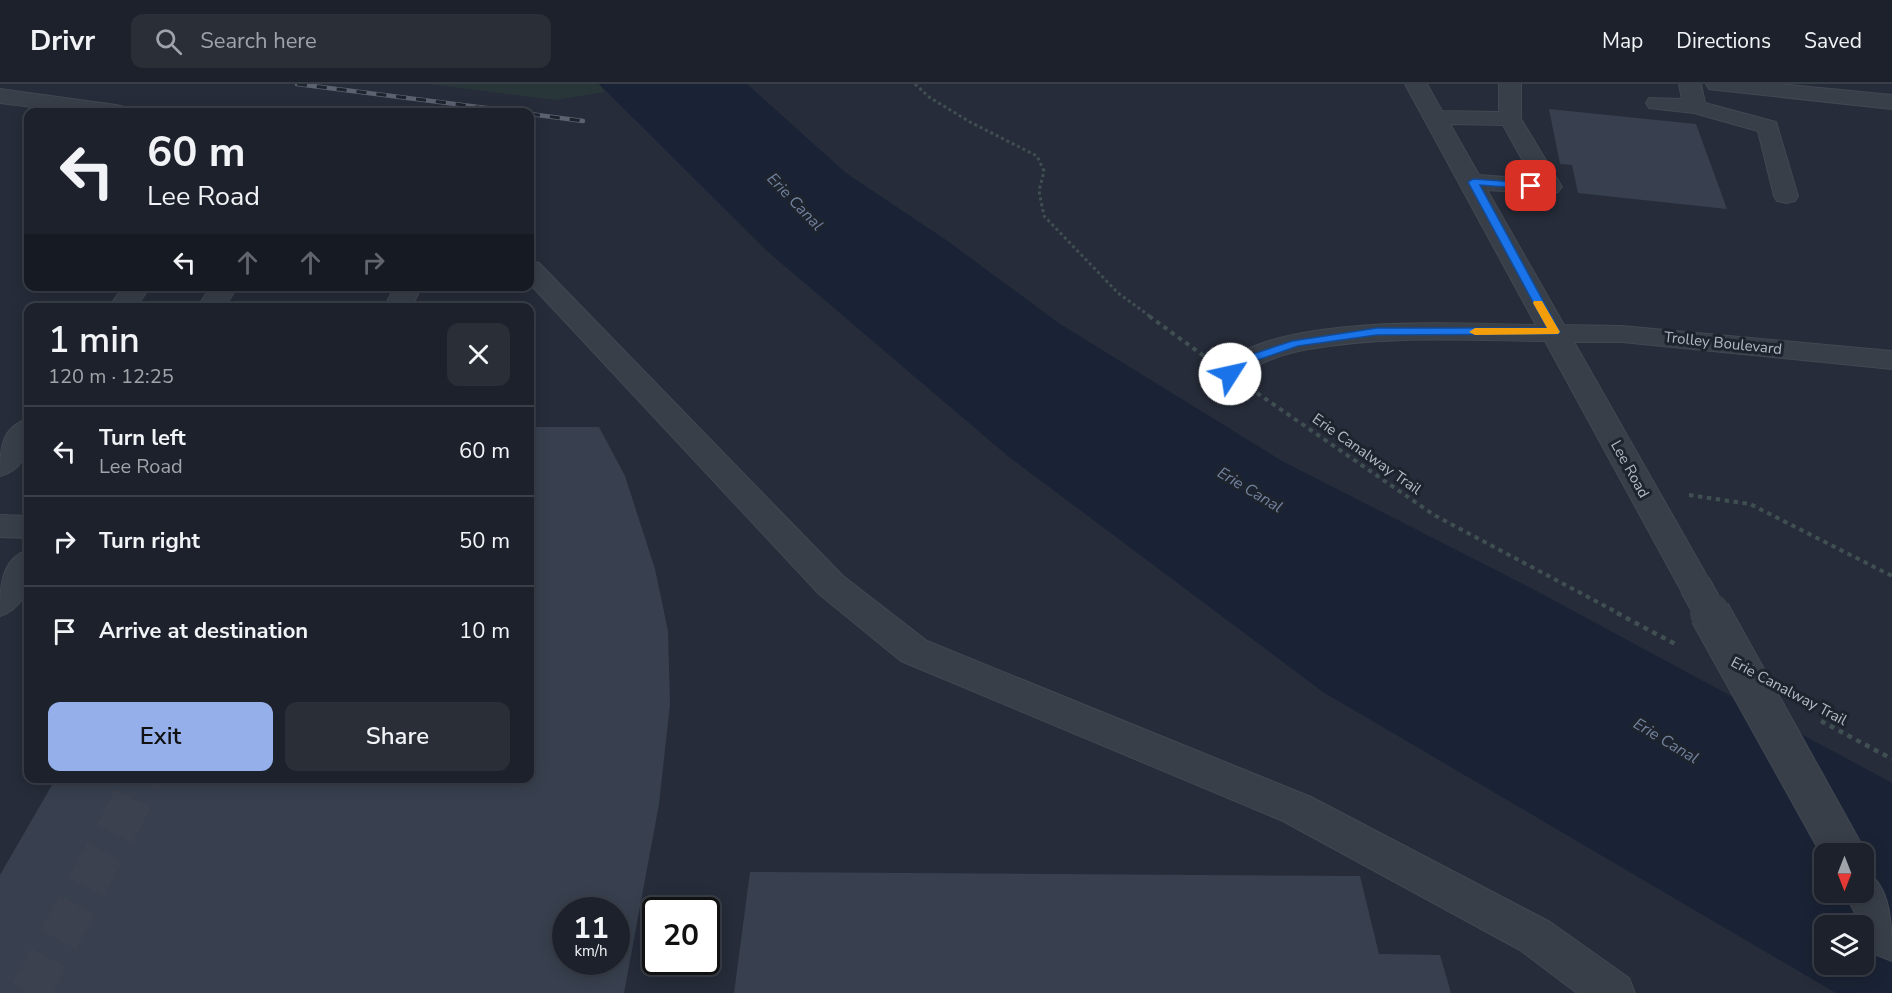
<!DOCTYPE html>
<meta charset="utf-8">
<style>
body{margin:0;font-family:"Nunito Sans",sans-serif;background:#292e37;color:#f1f3f6;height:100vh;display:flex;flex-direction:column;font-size:22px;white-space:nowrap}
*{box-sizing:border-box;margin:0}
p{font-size:20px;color:#a0a3a9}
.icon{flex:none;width:33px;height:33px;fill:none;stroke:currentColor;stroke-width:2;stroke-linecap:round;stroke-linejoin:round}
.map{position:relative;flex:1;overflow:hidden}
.side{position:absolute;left:24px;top:219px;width:510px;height:480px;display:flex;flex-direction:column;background:#1c212b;border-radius:12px;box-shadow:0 3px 15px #0003,0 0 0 2px #3a3e47}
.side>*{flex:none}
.banner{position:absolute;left:24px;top:24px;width:510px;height:183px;border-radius:12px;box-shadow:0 3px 15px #0003,0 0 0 2px #3a3e47;background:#1c212b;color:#f1f3f6;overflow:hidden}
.needle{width:39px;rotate:180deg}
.buttons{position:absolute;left:1814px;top:759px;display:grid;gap:12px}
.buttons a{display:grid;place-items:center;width:60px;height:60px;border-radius:12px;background:#1c212b;box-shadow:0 3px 15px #0003,0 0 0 2px #3a3e47;font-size:30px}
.speed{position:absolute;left:552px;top:813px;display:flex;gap:12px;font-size:30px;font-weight:700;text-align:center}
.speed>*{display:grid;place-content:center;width:78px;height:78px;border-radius:50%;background:#1c212b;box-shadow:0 3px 15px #0003,0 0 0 2px #3a3e47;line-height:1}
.speed small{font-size:15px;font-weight:400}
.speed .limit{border:3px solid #111;border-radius:9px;background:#fff;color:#111}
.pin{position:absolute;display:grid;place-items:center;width:51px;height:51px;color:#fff;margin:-26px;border-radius:12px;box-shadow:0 3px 9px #0006}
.me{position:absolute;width:66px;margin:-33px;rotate:55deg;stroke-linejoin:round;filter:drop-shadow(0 0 4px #0008)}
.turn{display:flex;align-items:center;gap:21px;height:126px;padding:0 24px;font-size:27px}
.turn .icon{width:78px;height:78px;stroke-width:2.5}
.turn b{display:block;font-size:42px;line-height:51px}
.lanes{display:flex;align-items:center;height:57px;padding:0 24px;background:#0003;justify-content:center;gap:30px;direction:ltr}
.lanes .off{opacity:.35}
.round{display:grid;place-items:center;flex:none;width:63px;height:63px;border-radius:12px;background:#292e37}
.summary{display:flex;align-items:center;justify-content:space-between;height:102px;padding:0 24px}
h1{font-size:36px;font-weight:600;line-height:45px}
.primary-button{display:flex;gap:12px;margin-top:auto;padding:12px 24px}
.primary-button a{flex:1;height:69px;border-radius:12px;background:#94afea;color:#111;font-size:24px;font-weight:600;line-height:69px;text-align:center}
.primary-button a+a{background:#292e37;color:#f1f3f6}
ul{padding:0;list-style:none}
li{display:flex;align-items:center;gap:18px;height:90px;padding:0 24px;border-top:2px solid #3a3e47}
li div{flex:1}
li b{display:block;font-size:22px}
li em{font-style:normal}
header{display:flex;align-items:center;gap:36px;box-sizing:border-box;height:84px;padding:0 30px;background:#1c212b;border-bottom:2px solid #3a3e47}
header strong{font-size:28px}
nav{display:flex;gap:33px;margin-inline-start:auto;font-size:21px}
.search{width:420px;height:54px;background:#292e37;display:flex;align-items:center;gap:15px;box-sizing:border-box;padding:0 21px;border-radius:12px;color:#a0a3a9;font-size:22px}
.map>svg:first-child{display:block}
.green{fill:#28363a}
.water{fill:#1a2335;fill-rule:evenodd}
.building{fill:#38404f;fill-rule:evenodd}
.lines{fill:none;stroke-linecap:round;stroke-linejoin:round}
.minor-tunnel{stroke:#3b414e;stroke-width:40;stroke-dasharray:40 20;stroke-linecap:butt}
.minor-casing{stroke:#424852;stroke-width:2}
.path-far2{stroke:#404f52;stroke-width:3;stroke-dasharray:3 3;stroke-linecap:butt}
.path-far1{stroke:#404f52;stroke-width:4;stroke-dasharray:4.5 4.5;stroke-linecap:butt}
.path{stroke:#404f52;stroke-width:4.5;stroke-dasharray:5 5;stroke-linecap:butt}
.minor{fill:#393f49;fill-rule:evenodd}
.rail-casing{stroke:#5c6270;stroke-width:4.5}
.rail{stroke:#1e242e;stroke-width:3;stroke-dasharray:10;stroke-linecap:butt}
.minor-bridge-far1-casing{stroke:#424852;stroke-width:33;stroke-linecap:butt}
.minor-bridge-casing{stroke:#424852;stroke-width:42;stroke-linecap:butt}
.minor-bridge-far1{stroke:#393f49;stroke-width:31}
.minor-bridge{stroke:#393f49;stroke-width:40}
.route{fill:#1a73e8;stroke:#114b97;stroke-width:1.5}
.slow{fill:#f59e0b}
.labels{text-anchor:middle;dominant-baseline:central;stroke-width:6;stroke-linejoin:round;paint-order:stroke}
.street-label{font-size:15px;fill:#b4bac5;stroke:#1e242e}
.water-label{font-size:16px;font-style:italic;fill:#72829f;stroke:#1e242e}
</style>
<header>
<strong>Drivr</strong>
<div class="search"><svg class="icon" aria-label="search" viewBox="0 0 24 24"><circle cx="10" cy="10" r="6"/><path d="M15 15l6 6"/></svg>Search here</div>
<nav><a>Map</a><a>Directions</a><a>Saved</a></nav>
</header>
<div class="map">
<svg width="1892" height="909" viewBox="0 0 1892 909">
<rect width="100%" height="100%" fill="#262c39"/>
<polygon class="green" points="430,0 599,0 605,8 555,16"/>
<path class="water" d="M599,0H747L846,89L949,158L1060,240L1282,377L1529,503L1892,699V909H1836L1323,608L1009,373L767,167ZM1824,770H1863V808H1824ZM1824,842H1863V880H1824Z"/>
<g class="building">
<polygon points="1549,25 1696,40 1727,125 1578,109 1572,81 1560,80"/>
<path d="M530,343H599L625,392L655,485L668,547L670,620L659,720L624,909H0V791L56,694H530ZM566,826H616V878H566Z"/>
<polygon points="750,788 1360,792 1379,870 1440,871 1451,909 734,909"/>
</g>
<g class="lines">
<polyline class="minor-tunnel" points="30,909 144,694"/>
<g class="minor-casing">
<g id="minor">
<path d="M1405,0H1427L1442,27L1499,28V0H1521V35L1562,103L1558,108L1550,110L1487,106L1564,241L1622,242L1892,267V285L1622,258H1574L1712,501L1707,510L1695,513L1683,510L1545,257C1464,256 1383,251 1303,266C1289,269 1272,274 1259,281C1243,288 1240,301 1220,296L1216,290C1258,227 1465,240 1536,241ZM1450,40L1503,41L1533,95L1479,91Z"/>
<polygon points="1679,0 1701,0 1705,19 1776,38 1798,112 1795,117 1786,119 1777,117 1774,112 1758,47 1694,29 1649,24 1646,19 1649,14 1682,15"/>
<polygon points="1706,0 1780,0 1892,11 1892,25 1717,6 1709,5"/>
<polygon points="0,5 116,21 124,23 127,28 72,28 0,19"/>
<polygon points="530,177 539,179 843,492 927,557 1311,713 1550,838 1629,894 1635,909 1577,909 1520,866 1283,737 901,577 819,510 530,200"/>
<polygon points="124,202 151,202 135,224 108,224"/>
<polygon points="211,202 238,202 224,224 197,224"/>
<polygon points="395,202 422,202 411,224 384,224"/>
<path d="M28,335C31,359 27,385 0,392C0,368 0,343 28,335Z"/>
<polygon points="0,431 28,432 28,454 0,453"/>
<path d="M28,466C31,492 29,523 0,532C0,505 0,475 28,466Z"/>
<path d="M1863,786C1892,800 1892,843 1892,877L1877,871L1844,808H1863Z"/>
</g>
</g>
<polyline class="path-far2" points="915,0 929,13 970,38 1037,72 1044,87 1039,107 1044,132 1118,209 1151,233"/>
<g class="path-far1">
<polyline points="1149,232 1204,272"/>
<polyline points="1257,309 1434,431 1620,530"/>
<polyline points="1689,411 1750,420 1892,492"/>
</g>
<g class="path">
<polyline points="1617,529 1677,561"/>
<polyline points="1821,637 1892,675"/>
</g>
<use href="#minor" class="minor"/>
<g class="rail-casing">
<g id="rail">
<polyline points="297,0 518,28"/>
<polyline points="530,30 583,37"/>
</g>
</g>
<use href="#rail" class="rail"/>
<g class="minor-bridge-far1-casing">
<polyline id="minor-bridge-far1" points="1695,501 1711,530"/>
</g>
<g class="minor-bridge-casing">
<polyline id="minor-bridge" points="1710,529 1844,770"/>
</g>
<use href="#minor-bridge-far1" class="minor-bridge-far1"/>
<use href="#minor-bridge" class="minor-bridge"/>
</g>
<polygon class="route" points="1473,95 1531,99 1536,102 1531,105 1480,101 1560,248 1558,250 1377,251 1298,262 1252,278 1234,293 1226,293 1226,288 1244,273 1292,257 1377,244 1547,244 1468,98"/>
<polygon class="slow" points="1534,217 1542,217 1560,248 1558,250 1475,251 1469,248 1475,244 1547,244 1533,219"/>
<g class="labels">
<g class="street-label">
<text transform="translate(1723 259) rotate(6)">Trolley Boulevard</text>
<text transform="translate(1367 370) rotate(35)">Erie Canalway Trail</text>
<text transform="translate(1630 385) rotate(61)">Lee Road</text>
<text transform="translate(1789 607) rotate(28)">Erie Canalway Trail</text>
</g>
<g class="water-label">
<text transform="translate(795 118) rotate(46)">Erie Canal</text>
<text transform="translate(1250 406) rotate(31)">Erie Canal</text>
<text transform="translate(1666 657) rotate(31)">Erie Canal</text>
</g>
</g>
</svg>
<div class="buttons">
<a><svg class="needle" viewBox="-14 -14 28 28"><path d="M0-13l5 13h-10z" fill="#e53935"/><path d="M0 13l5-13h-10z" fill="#a0a3a9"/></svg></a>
<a><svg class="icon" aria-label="layers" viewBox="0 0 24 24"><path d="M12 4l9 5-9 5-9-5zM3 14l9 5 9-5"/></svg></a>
</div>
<div class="speed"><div>11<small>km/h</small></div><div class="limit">20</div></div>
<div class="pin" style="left:1531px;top:102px;background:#d93025"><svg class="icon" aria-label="arrive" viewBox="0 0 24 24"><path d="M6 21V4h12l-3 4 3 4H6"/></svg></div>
<svg class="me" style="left:1230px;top:290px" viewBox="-20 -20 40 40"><circle r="19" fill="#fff"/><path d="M0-13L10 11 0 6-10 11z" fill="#1a73e8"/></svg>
<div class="banner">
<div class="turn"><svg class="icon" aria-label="left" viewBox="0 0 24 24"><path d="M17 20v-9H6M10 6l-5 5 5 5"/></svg><div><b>60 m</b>Lee Road</div></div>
<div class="lanes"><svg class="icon" aria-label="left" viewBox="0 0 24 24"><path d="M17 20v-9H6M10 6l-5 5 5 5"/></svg><svg class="icon off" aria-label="ahead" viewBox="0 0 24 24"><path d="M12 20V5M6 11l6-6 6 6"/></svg><svg class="icon off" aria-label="ahead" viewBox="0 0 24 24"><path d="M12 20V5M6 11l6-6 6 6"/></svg><svg class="icon off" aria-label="right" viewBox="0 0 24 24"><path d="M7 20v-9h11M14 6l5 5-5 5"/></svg></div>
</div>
<section class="side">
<div class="summary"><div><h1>1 min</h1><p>120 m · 12:25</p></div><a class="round"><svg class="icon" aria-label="close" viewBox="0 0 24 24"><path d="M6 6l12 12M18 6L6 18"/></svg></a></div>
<ul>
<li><svg class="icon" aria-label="left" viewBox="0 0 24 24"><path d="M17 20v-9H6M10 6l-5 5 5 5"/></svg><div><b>Turn left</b><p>Lee Road</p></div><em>60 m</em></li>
<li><svg class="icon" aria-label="right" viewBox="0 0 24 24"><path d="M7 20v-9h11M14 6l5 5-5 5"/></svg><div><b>Turn right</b></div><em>50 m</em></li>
<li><svg class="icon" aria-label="arrive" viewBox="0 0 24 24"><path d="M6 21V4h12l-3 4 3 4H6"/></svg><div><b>Arrive at destination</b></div><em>10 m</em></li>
</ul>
<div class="primary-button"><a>Exit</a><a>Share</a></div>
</section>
</div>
